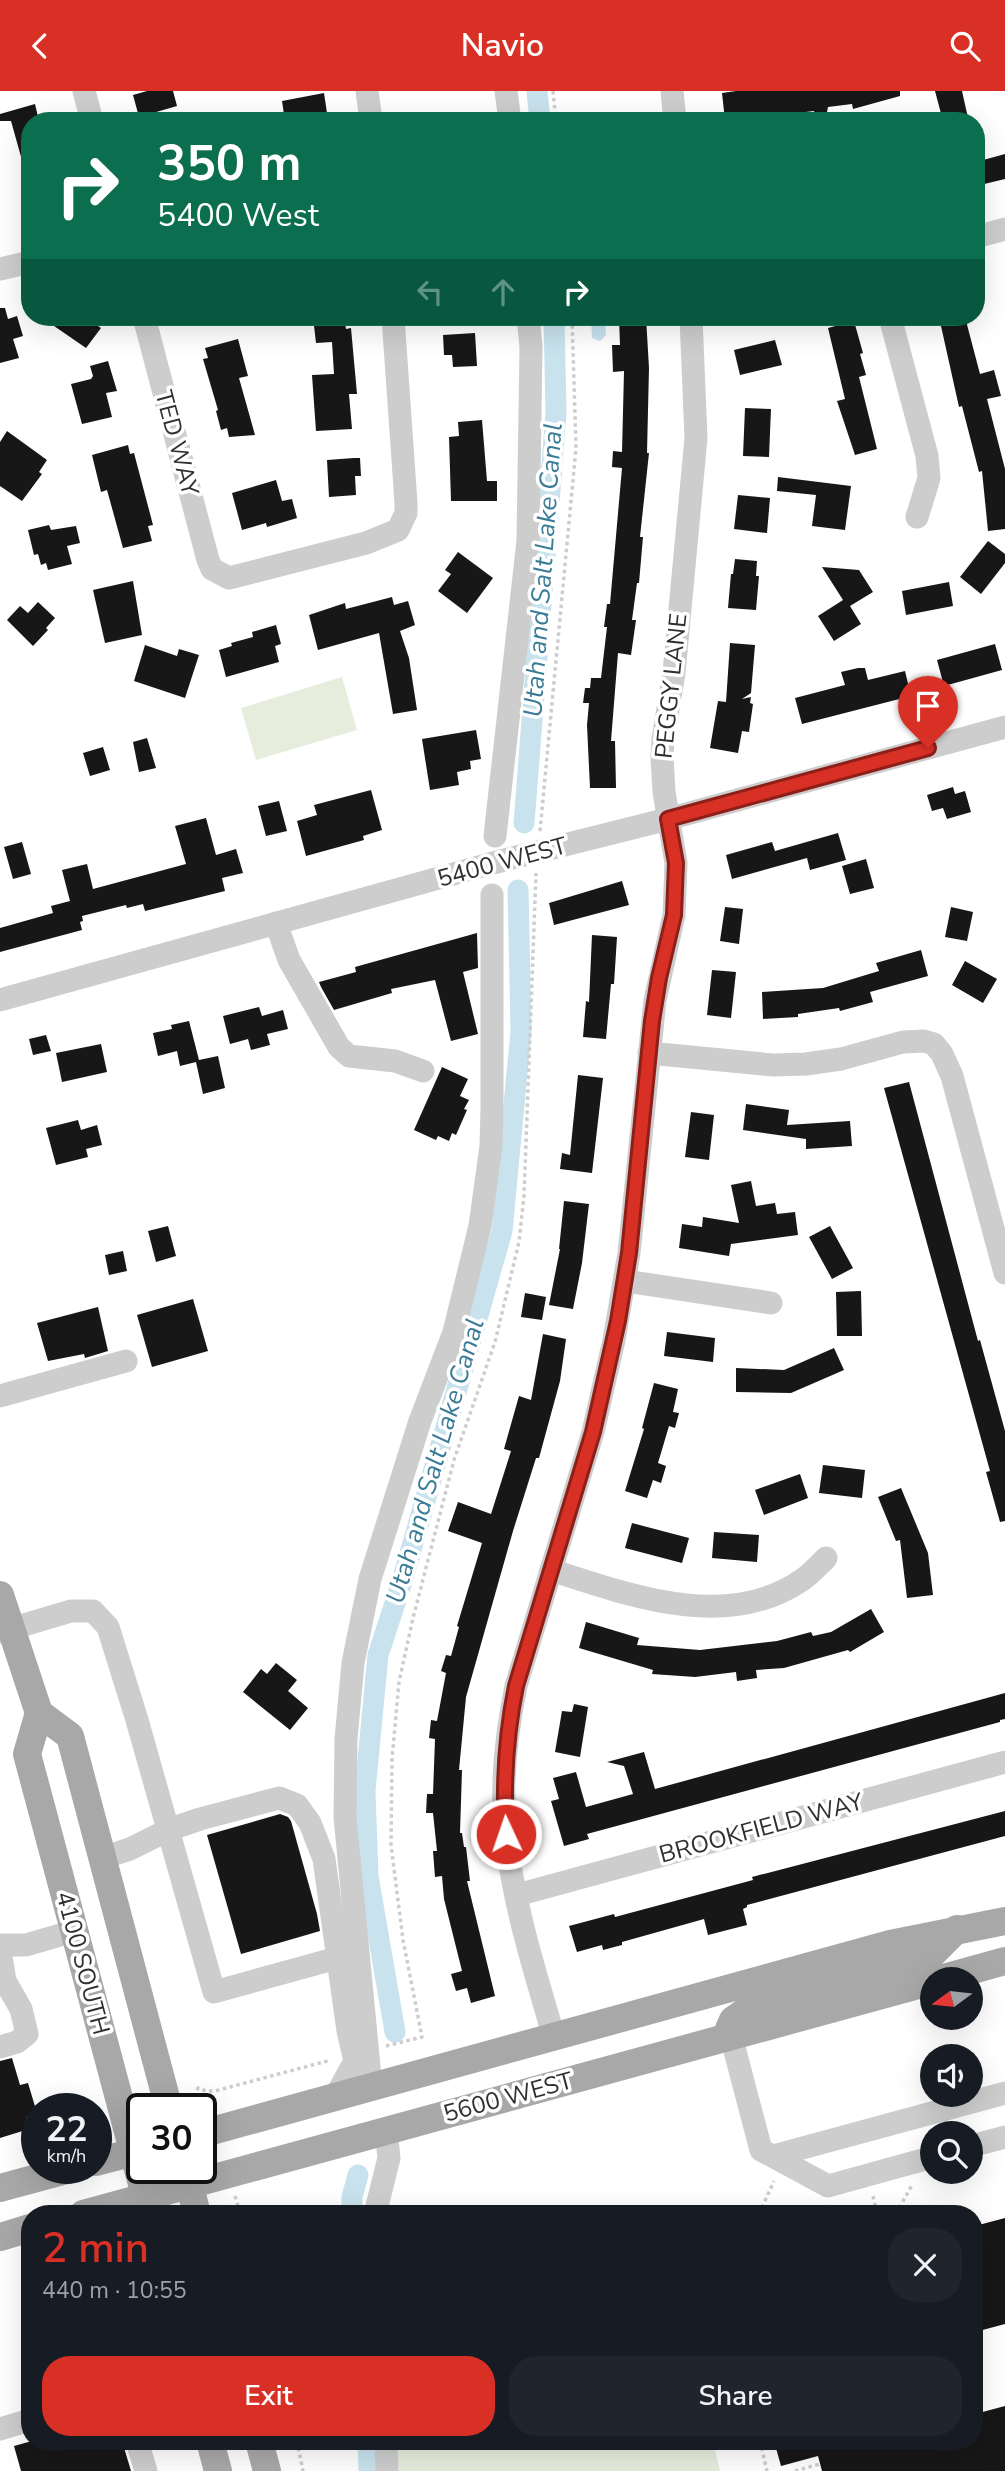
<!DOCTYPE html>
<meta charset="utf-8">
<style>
body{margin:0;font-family:"Nunito Sans",sans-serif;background:#20242c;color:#f1f3f6;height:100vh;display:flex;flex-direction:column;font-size:26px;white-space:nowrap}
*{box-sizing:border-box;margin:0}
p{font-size:23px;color:#9ea1a6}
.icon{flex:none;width:38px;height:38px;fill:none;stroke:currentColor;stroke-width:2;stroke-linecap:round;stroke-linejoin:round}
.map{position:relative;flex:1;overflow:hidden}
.sheet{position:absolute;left:21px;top:2114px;width:962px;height:245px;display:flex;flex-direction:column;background:#171b24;border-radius:28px;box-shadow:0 7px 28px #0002}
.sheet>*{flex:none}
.banner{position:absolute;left:21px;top:21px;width:964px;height:214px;border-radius:28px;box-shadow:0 7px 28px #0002;background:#0b6e4f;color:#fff;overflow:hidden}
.needle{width:46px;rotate:255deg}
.fabs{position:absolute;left:920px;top:1876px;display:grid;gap:14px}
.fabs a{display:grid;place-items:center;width:63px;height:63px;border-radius:50%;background:#171b24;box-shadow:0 7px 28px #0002;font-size:35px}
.speed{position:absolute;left:21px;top:2002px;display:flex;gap:14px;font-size:35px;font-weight:700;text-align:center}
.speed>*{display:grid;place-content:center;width:91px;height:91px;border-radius:50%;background:#171b24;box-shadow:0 7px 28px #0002;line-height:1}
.speed small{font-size:18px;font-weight:400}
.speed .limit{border:4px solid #111;border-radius:10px;background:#fff;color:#111}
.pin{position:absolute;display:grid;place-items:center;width:60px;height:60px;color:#fff;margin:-72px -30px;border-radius:50% 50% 50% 0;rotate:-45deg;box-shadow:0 0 7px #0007}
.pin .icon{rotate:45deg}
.me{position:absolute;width:77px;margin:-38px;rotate:357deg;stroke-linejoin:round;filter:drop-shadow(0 0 5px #0008)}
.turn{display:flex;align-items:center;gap:24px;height:147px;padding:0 21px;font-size:32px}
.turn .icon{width:91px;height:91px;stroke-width:2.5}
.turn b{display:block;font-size:49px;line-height:60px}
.lanes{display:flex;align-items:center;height:66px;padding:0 21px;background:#0003;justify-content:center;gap:35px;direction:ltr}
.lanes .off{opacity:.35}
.round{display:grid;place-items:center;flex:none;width:74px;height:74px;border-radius:28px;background:#20242c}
.headline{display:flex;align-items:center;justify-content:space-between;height:119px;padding:0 21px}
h1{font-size:42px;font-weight:600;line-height:52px;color:#d93025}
.cta{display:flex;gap:14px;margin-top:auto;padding:14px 21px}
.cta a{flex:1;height:80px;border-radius:28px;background:#d93025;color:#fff;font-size:28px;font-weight:600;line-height:80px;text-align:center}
.cta a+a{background:#20242c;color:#f1f3f6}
header{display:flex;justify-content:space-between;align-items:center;height:91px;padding:0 21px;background:#d93025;color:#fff;font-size:32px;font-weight:600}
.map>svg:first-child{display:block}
.green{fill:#e7eddd}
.water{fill:#c9e3ee}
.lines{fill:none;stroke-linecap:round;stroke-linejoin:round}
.canal{stroke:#c9e3ee;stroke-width:21}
.building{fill:#171717}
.path{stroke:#cdcdcd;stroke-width:3.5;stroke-dasharray:3.5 3.5;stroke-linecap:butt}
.minor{stroke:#cdcdcd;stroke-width:23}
.major{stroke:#a8a8a8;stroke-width:28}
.route-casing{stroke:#8d1f18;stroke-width:18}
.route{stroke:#d93025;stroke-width:12}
.labels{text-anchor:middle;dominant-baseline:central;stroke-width:7;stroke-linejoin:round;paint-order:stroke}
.street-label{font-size:24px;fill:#303030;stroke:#fff}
.water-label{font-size:26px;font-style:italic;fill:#3a7b96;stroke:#fff}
</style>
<header><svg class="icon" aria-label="back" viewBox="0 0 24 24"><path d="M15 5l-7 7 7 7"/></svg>Navio<svg class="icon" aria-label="search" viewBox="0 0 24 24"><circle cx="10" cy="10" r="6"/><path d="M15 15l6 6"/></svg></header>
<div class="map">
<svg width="1005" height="2380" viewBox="0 0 1005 2380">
<rect width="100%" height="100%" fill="#fff"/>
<g class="green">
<polygon points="342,586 357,639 256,669 241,617"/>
<polygon points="398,2350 713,2350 720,2380 397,2380"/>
</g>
<polygon class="water" points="591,226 605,227 606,244 600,250 592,247"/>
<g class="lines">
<g class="canal">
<polyline points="537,0 540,30"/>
<polyline points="524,732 556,322 554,226"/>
<polyline points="395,1941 368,1785 365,1700 378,1564 401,1494 502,1140 521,940 518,799"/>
<polyline points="352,2123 352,2106 358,2084"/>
<polyline points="368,2350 369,2380"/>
</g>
</g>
<g class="building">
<polygon points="147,0 173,0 177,15 139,26 133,4"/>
<polygon points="736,0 900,0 900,5 853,18 852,13 828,16 827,21 815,23 814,20 789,23 789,21 725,29 722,2"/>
<polygon points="935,0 962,0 968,27 943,30"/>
<polygon points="324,2 327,22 316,24 317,30 285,30 282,10"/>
<polygon points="35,13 39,30 30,30 30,79 25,80 11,30 0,30 0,23"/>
<polygon points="1005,63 1005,88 976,95 976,71"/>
<polygon points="0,217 5,217 8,228 17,225 23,245 13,248 19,267 0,272"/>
<polygon points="41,226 100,226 95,233 101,237 86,257"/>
<polygon points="313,226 344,226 346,238 351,237 357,303 349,303 352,338 316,340 312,284 334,283 332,251 316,252"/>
<polygon points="619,226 646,226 649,277 647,362 649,362 640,446 643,446 639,492 637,492 632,529 636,529 631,564 618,562 611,650 615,650 616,697 590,697 587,634 589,612 583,612 585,597 590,597 591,587 601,587 607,536 604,536 607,513 610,513 622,377 612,376 613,360 622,361 624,280 613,281 612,254 620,254"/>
<polygon points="939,226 965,226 980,283 994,279 1001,305 987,308 1005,378 1005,438 988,440 982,380 979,381 962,315 959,316"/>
<polygon points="854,230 863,262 860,263 866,284 859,286 877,358 855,364 837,310 845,308 828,237"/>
<polygon points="475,242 477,275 453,276 452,264 444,264 443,244"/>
<polygon points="238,248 248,285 239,287 255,344 229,346 227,337 221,339 216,320 218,319 203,268 208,267 205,257"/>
<polygon points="775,249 782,274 740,284 734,259"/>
<polygon points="108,270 117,300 106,302 112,326 82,333 71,293 91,288 93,285 90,275"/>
<polygon points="745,317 771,318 769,366 743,365"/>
<polygon points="482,329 487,390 497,390 497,410 451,410 449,346 459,345 458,331"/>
<polygon points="7,340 47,369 39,381 42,383 22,410 0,395 0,351"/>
<polygon points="128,354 130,363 134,362 153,434 148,435 152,450 123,457 107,399 101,401 92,364"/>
<polygon points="354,367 360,367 361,385 355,385 356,404 329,406 327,369"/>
<polygon points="778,386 851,395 845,439 812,435 816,404 777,400"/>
<polygon points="276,389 282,410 292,408 297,427 267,436 266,432 242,439 232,402"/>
<polygon points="738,404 770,407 767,442 734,438"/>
<polygon points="49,434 51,439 76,435 80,452 67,455 72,473 48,479 46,472 41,474 38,463 34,464 28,439"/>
<polygon points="988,450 1005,463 1005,472 981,503 960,486"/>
<polygon points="458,461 493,487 467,522 438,500 451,483 445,479"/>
<polygon points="735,468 757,470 756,485 759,485 756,519 728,517 731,483 733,483"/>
<polygon points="822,476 859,479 873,501 850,515 861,533 834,550 818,525 843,509"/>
<polygon points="133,490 142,544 105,552 93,499"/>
<polygon points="949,491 953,515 906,524 902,500"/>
<polygon points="392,506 394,514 408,510 415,534 400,540 409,567 417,619 393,623 379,542 318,559 309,524 345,512 346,518"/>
<polygon points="38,511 55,527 46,537 48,539 33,555 7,529 20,515 28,522"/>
<polygon points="276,534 281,553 275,555 279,571 226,586 219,559 232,555 231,552 253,546 252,541"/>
<polygon points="730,552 755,554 751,602 742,608 751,606 750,612 753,613 749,641 742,640 738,662 710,657 718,610 726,611"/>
<polygon points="995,553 1002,579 944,595 937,569"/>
<polygon points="145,554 177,565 179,558 199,564 185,607 134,590"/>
<polygon points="858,577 865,577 868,589 905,580 911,605 802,633 795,607 845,594 841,581"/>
<polygon points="476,639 481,668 470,670 471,678 457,681 459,694 430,699 422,648"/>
<polygon points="147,647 156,677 139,681 133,651"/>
<polygon points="103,656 110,679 90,685 83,662"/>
<polygon points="953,696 955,703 965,700 971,721 947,728 943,717 932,720 927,704"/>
<polygon points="371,699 382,739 363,745 364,749 306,765 297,730 317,724 314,714"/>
<polygon points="279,710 287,740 266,745 258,715"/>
<polygon points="206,727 216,764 236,758 243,782 222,787 225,800 145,820 143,813 127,817 126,814 82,825 83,830 80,831 82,839 0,861 0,837 53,822 51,815 70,810 62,779 87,773 93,798 186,773 175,735"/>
<polygon points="838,742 846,769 810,779 807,767 732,788 726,764 772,751 775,760"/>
<polygon points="22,751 31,783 13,788 4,756"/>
<polygon points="866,768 874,797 850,803 842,775"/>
<polygon points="622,790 629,814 554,834 549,812"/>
<polygon points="725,816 743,818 739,853 720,850"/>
<polygon points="951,816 973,821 967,850 945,846"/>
<polygon points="477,842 478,877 463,881 478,943 451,950 435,889 391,898 392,902 334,919 321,896 319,891 356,881 355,876"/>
<polygon points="592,844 617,846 614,893 611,893 606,948 583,946 586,910 589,911"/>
<polygon points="921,859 928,885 870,901 873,911 840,920 839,917 798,923 798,926 763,928 762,901 823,897 879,880 876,872"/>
<polygon points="965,870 997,888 983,912 952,894"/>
<polygon points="712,879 736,881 731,927 707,924"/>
<polygon points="259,916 262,925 283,919 288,938 267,943 270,954 251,959 248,948 230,953 223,925"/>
<polygon points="189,930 199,969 218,965 225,997 203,1003 196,971 180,975 177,960 158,965 153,942 172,938 171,934"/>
<polygon points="46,944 51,960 33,964 29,948"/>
<polygon points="101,953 107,981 62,991 56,962"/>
<polygon points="442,976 468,988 460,1005 469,1009 464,1018 467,1019 456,1044 452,1042 449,1050 438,1045 436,1049 414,1039"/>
<polygon points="578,984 603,987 592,1082 560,1078 562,1062 570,1064"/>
<polygon points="909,991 978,1250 980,1249 1005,1340 1005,1430 1000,1431 986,1381 990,1380 884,997"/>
<polygon points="746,1013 789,1019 787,1034 850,1030 852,1055 806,1058 806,1048 743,1039"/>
<polygon points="691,1021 714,1024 709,1069 685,1066"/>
<polygon points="78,1029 81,1039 97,1034 102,1054 86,1058 88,1066 56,1074 46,1037"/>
<polygon points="751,1090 756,1115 775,1112 777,1123 795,1121 798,1144 731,1153 729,1165 679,1157 682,1133 702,1136 703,1126 739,1132 731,1094"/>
<polygon points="564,1110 589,1113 582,1172 573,1218 549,1214 560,1158 559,1158"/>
<polygon points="168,1135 176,1165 156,1171 148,1140"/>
<polygon points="830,1135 853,1177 832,1188 809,1146"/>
<polygon points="123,1160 127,1180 109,1184 105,1164"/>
<polygon points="861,1200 862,1245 837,1245 836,1201"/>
<polygon points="525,1202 546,1206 542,1229 521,1226"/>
<polygon points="193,1208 208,1260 152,1276 137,1224"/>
<polygon points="98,1216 108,1260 85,1267 84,1263 48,1270 37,1232"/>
<polygon points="667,1241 715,1247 713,1271 664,1265"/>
<polygon points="543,1243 566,1248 560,1290 539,1367 536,1367 513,1440 466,1606 459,1679 462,1679 460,1742 462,1742 464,1756 466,1756 470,1790 467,1790 495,1905 471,1912 467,1897 456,1900 451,1883 462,1880 444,1808 442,1785 435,1786 433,1760 437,1760 433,1722 426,1722 427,1703 433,1703 435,1648 429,1647 431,1629 437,1630 446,1582 441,1580 446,1564 451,1565 459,1536 457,1535 482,1452 448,1440 458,1411 491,1423 511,1360 504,1358 519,1305 531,1309"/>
<polygon points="834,1257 844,1279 791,1302 736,1301 736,1277 784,1279"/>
<polygon points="654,1292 678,1298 673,1321 679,1322 675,1337 669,1335 658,1372 666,1375 661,1392 653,1389 647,1407 625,1400 644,1338 642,1337"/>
<polygon points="823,1374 865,1379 862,1407 819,1402"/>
<polygon points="800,1383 808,1407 764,1424 755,1399"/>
<polygon points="901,1397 928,1462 933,1504 907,1507 900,1449 896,1450 878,1406"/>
<polygon points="632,1432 689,1447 682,1472 625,1457"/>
<polygon points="714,1441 759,1444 757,1471 712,1467"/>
<polygon points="871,1518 884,1541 850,1561 848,1559 784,1577 756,1579 757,1587 737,1590 736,1581 695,1586 652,1583 653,1579 579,1557 586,1531 639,1547 637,1554 700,1559 777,1550 811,1541 813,1545 831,1541"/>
<polygon points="276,1572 297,1589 288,1600 308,1617 290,1639 243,1601 261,1578 267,1583"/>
<polygon points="1005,1602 1005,1628 1000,1629 1000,1631 587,1743 589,1748 564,1755 551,1710 559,1708 553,1687 576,1681 586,1716 633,1703 624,1675 607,1671 644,1661 655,1698"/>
<polygon points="574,1613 588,1616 580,1666 555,1661 562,1620 572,1621"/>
<polygon points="1005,1720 1005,1745 747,1814 747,1816 743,1818 747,1834 708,1844 704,1828 622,1851 622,1854 603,1859 602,1854 577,1861 569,1835 614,1823 615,1826 753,1789 752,1786"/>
<polygon points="280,1723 288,1726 291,1730 317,1823 320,1840 241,1863 207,1744"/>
<polygon points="12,1967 20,1994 28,1992 37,2022 26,2026 29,2038 0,2047 0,1970"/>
<polygon points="1005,2127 1005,2233 975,2241 975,2135"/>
<polygon points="1005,2315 1005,2380 822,2380 818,2365 781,2375 774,2350 975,2350 975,2323"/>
<polygon points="32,2350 122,2350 131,2380 21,2380 14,2355"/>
</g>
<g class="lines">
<g class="path">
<polyline points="553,0 556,30"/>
<polyline points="540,740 576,357 572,226"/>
<polyline points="386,1955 422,1946 403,1849 391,1754 392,1668 399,1591 413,1527 454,1369 495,1251 519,1151 524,1105 536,782"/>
<polyline points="204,2019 197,2000 198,1997 206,2000 215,2000 331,1969"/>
<polyline points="235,2105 238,2115 241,2118 238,2123"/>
<polyline points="873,2105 877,2123"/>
<polyline points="829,2115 842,2123"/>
<polyline points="759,2123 774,2090"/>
<polyline points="896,2123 912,2094"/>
<polyline points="297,2350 303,2380"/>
<polyline points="760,2350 767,2380"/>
<polyline points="795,2380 820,2373"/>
</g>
<g class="minor">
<polyline points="84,0 92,30"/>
<polyline points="367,0 371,30"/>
<polyline points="506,0 510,30"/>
<polyline points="672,0 675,30"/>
<polyline points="976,146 1005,138"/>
<polyline points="0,178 30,171"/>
<polyline points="144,226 208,469 212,478 229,487 366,452 398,439 406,422 406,412 393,226"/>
<polyline points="890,226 927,365 929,387 917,426"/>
<polyline points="495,745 528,450 531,256 528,226"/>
<polyline points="276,832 289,869 339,956 349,965 395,970 423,980"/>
<polyline points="0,909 493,772 668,728 1005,636"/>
<polyline points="649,962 773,974 806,973 841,968 903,951 924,950 934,953 942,963 952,985 1005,1182"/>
<polyline points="625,1190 771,1212"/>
<polyline points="0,1305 126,1270"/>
<path d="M551,1479C629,1504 727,1541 802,1489C811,1483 819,1474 826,1467"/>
<polyline points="0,1541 71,1520 93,1520 108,1536 137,1629 214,1901 337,1867"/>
<polyline points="102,1767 130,1758 168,1739 200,1728 279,1707 297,1714 310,1732 324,1768 348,1940 355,1970 335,2006"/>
<polyline points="517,1804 1005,1671"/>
<polyline points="0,1854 26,1854 74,1840"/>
<polyline points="0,1859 5,1890 21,1918 27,1943 17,1951 0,1956"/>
<polyline points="731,1945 761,2059 828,2095 933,2066"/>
<path d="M554,1946C535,1881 513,1812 506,1744C500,1694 506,1644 516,1595L593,1341L614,1249L629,1162L655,909L674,824L676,772L664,701L662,666L663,648L674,582L696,347L691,226"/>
<polyline points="371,1996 345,1726 346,1648 353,1572 370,1488 420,1330 454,1241 480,1135 491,1055 492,1018 492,804"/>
<polyline points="971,2055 1005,2046"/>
<polyline points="773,2065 1005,2002"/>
<polyline points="375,2123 389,2067 386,2039"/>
<polyline points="0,2338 30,2329"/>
<polyline points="137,2350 146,2380"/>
<polyline points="386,2350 387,2380"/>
</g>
<g class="major">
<polyline points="0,1504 39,1622 70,1645 169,2018"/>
<polyline points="39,1622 27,1663 150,2123"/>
<polyline points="940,1888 1005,1870"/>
<polyline points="729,1938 733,1929 743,1922 900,1878 931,1864 957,1838"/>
<polyline points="201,2043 890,1853 1005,1830"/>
<polyline points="96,2071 142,2059"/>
<polyline points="185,2077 197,2123"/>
<polyline points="0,2097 74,2077"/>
<polyline points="83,2123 933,1890"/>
<polyline points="0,2146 30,2137"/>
<polyline points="210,2350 218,2380"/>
<polyline points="259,2350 267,2380"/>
</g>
</g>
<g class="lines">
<g class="route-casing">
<path id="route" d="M506,1743C503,1692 506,1644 516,1595L593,1341L618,1230L629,1162L652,930L659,887L674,824L676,772L668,728L928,657"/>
</g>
<use href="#route" class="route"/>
</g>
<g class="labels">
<g class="street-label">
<text transform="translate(177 352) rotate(75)">TED WAY</text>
<text transform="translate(671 595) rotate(-84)">PEGGY LANE</text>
<text transform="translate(502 771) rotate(-15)">5400 WEST</text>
<text transform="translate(761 1737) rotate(-15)">BROOKFIELD WAY</text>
<text transform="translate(83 1872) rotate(75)">4100 SOUTH</text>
<text transform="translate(508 2006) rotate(-15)">5600 WEST</text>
</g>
<g class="water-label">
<text transform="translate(543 479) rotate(-86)">Utah and Salt Lake Canal</text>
<text transform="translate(435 1370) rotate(-74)">Utah and Salt Lake Canal</text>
</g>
</g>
</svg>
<div class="fabs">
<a><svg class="needle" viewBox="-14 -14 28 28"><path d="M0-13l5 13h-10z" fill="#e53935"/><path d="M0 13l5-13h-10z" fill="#9ea1a6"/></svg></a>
<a><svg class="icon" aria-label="sound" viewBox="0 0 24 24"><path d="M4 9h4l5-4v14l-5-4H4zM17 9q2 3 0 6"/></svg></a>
<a><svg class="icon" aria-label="search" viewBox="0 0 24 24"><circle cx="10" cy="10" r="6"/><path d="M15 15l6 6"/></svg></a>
</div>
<div class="speed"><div>22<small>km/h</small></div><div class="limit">30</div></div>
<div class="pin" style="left:928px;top:657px;background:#d93025"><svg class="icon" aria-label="arrive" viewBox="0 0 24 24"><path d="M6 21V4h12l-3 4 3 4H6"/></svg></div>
<svg class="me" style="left:506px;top:1743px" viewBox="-20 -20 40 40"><circle r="17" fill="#d93025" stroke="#fff" stroke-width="3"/><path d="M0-11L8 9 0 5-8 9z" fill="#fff"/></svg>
<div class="banner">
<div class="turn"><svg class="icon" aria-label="right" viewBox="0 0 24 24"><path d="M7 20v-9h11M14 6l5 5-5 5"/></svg><div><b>350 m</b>5400 West</div></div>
<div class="lanes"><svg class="icon off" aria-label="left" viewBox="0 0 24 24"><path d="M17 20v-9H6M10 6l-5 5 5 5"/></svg><svg class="icon off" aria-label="ahead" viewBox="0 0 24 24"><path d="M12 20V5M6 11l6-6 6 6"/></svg><svg class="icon" aria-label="right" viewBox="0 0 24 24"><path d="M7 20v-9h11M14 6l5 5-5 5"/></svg></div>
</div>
<section class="sheet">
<div class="headline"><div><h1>2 min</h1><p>440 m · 10:55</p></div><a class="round"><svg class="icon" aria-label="close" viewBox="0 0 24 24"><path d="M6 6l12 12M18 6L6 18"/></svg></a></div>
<div class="cta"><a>Exit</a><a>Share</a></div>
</section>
</div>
